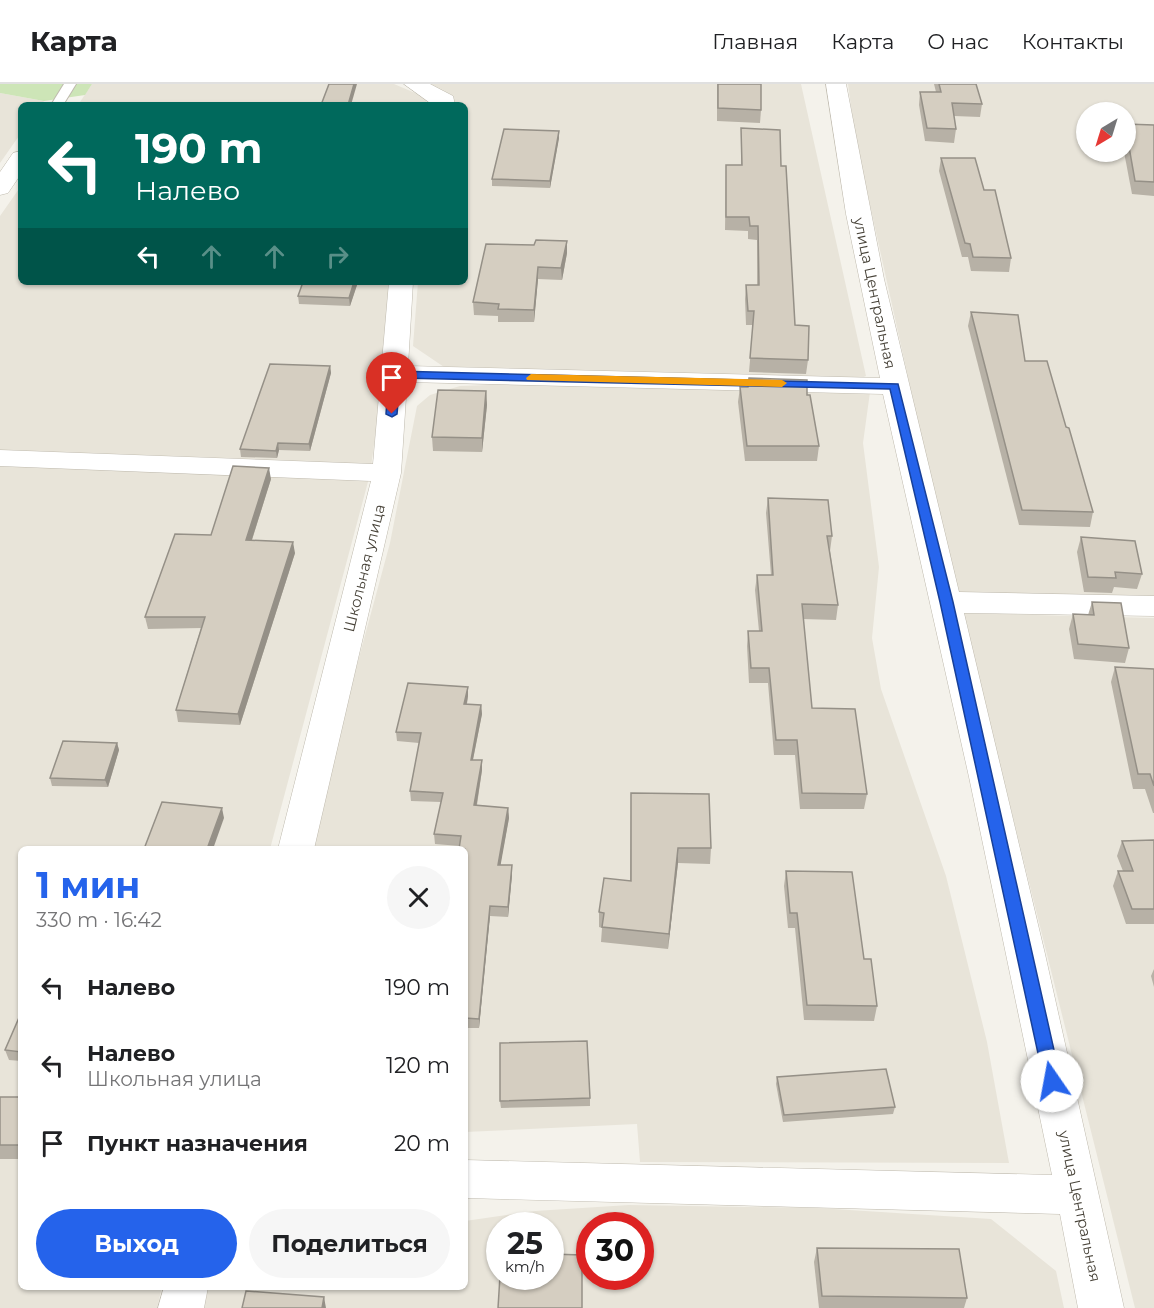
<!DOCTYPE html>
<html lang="ru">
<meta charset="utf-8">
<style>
body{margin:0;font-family:Montserrat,sans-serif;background:#f6f6f6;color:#202124;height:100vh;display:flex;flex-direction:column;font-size:22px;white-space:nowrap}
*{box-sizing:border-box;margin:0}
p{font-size:20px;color:#757577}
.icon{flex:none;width:33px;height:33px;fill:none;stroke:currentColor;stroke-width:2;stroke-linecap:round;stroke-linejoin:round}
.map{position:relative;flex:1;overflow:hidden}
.drawer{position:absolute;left:18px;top:762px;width:450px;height:444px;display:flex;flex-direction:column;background:#fff;border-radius:9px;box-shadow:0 2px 4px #0004}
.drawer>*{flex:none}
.top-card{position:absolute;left:18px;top:18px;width:450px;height:183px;border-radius:9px;box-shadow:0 2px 4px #0004;background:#00695c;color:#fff;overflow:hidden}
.needle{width:39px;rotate:218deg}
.buttons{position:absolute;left:1076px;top:18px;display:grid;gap:12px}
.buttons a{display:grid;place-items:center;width:60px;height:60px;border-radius:50%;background:#fff;box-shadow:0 2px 4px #0004;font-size:30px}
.speed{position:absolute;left:486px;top:1128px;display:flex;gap:12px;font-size:30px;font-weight:700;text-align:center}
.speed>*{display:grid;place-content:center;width:78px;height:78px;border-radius:50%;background:#fff;box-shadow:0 2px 4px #0004;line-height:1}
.speed small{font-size:15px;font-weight:400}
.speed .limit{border:9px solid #d22;background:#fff;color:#111}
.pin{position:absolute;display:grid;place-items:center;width:51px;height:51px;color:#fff;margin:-62px -26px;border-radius:50% 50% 50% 0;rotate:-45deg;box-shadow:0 0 6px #0007}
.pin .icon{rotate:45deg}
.me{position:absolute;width:66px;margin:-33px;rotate:348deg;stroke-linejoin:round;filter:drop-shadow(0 0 4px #0008)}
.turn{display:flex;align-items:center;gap:21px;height:126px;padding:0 18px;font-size:27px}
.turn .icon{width:78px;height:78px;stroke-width:2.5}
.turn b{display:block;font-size:42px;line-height:51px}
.lanes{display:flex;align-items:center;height:57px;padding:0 18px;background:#0003;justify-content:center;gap:30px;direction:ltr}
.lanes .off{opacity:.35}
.round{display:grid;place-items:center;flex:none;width:63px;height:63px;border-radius:32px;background:#f6f6f6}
.overview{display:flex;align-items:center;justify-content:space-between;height:102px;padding:0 18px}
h1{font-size:36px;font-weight:700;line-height:45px;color:#2563eb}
.primary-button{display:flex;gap:12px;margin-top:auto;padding:12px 18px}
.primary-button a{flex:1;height:69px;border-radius:36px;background:#2563eb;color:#fff;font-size:24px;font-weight:700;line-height:69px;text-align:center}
.primary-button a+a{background:#f6f6f6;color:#202124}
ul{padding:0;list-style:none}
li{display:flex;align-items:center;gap:18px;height:78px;padding:0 18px}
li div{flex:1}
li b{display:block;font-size:22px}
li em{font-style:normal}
header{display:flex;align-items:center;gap:36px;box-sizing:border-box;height:84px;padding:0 30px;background:#fff;border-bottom:2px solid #e0e0e0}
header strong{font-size:28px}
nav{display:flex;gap:33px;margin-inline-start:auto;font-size:21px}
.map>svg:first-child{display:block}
.residential{fill:#e8e4d9;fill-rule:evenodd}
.green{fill:#cde5b7}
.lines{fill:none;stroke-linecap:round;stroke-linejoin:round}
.lane-casing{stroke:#bfbaae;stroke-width:2}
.street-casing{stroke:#bfbaae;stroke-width:1}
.lane{fill:#fff;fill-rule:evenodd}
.street{fill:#fff;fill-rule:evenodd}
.wall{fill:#b7b1a6}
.shaded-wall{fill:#959087}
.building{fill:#d5cec1;stroke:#959087;stroke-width:1.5}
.route{fill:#2563eb;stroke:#184099;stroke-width:1.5}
.slow{fill:#f59e0b}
.labels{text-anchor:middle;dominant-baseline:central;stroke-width:4.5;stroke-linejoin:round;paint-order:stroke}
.street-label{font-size:15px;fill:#484339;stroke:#fff}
</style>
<header>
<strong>Карта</strong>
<nav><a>Главная</a><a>Карта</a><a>О нас</a><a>Контакты</a></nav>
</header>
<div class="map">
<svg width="1154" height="1224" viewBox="0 0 1154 1224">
<rect width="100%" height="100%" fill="#f4f2eb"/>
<g class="residential">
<polygon points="92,0 394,0 427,14 426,21 78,21"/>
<polygon points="420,0 801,0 866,292 855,297 447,285 413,262 418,198 465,198 465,21 451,21"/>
<path d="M848,0H1154V515L956,511L855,53ZM1086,28H1125V68H1086Z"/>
<polygon points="0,9 44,17 41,21 21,21 21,49 0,79"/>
<polygon points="21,102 21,198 396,198 371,383 0,367 0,132"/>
<polygon points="545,299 870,308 863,359 879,483 872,554 881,605 946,792 987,958 1009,1079 640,1078 637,1040 465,1048 465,765 312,765 322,710 390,459 417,322 430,311 460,302"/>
<polygon points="0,381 369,394 270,765 21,765 21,1203 162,1203 157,1224 0,1224"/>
<polygon points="962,529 1154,534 1154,1224 1135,1224"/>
<path d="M629,1121L818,1124L991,1135L1056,1187L1064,1224H193L198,1203H465V1137L535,1127ZM500,1142H550V1192H500ZM590,1142H640V1192H590Z"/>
</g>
<polygon class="green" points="0,0 92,0 85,11 44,17 0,9"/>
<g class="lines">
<g class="lane-casing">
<polygon id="lane" points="64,0 76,0 63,21 51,21"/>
</g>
<g class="street-casing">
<g id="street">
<polygon points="404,0 430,0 453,12 455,21 433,21"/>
<polygon points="826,0 846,0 884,195 959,508 1154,512 1154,532 964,529 1045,870 1124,1224 1078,1224 1060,1130 465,1114 465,1076 1052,1091 969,693 883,310 407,298 401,389 314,765 278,765 371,397 0,382 0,366 373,380 389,198 413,198 408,282 880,294 846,130"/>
<polygon points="21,67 21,90 8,109 0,111 0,88 13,69"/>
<polygon points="164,1203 208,1203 204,1224 158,1224"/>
</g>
</g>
<use href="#lane" class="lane"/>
<use href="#street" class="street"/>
</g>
<g class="wall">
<polygon points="717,0 761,0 761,26 760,39 717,37"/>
<polygon points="934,0 976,0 982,20 980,33 954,32 956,45 954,59 925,57 919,21 920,8 936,8"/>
<polygon points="1125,40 1154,41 1154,112 1132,110 1124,68"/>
<polygon points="741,44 781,82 795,241 808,276 806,290 749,288 753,241 746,241 745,215 746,201 757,201 757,156 748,155 748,147 725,146 726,81 741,81"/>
<polygon points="559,47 559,54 550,104 492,102 492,95"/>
<polygon points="941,74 984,106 1011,174 1009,188 971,187 968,173 962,173 939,87"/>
<polygon points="486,160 567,169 562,196 538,195 534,238 498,238 498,232 474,231 473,218"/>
<polygon points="358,198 350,222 299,220 298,212"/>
<polygon points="971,228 1025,277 1066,343 1093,428 1090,443 1019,441 968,242"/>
<polygon points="330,282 331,289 310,367 279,366 277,374 241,373 240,365"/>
<polygon points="740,303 807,311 819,362 817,377 745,377 738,318"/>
<polygon points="486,307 487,321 482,368 433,367 432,353"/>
<polygon points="271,395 252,456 295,469 240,641 178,638 176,626 201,544 148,545 145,533 211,451"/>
<polygon points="768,414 832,452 830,467 838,521 836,536 803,535 812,624 867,710 864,725 800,725 795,671 774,671 768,599 749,599 747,562 748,547 759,547 755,506 757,491 771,491 766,429"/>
<polygon points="1081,453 1142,490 1137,505 1114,503 1112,509 1084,508 1077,468"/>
<polygon points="1092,518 1129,564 1125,579 1074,575 1069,545 1073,530 1088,531"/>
<polygon points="1115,583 1154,585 1154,729 1153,729 1145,705 1133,705 1111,598"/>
<polygon points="468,603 468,612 467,620 481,621 482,630 473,676 482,686 477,721 508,724 509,734 500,781 512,791 508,833 490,832 479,944 465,944 465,765 460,762 435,760 434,750 441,718 411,717 410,707 419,659 397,657 396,648"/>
<polygon points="117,659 119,666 108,703 52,702 50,694"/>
<polygon points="631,709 711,764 710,780 678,779 668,865 601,858 602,844 599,843 599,828 630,797"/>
<polygon points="1154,756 1154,840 1126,840 1113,802 1118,787 1123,787 1117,772 1122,757"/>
<polygon points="786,787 864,875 877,922 874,937 804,936 795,844 788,844 784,802"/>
<polygon points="1154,885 1154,903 1151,892"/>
<polygon points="21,929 21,977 9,976 5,966"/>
<polygon points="777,993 895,1023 893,1030 783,1038 776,1000"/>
<rect x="0" y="1013" width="21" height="62"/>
<polygon points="590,1014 590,1022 501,1024 500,1017"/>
<polygon points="817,1164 967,1214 964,1224 819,1224 814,1178"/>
</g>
<g class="shaded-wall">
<polygon points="354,0 357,0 351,21 348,21"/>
<polygon points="559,47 559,54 550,104 550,97"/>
<polygon points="567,157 567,169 562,196 561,184"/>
<polygon points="538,183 538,195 534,238 534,226"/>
<polygon points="354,198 358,198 350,222 349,214"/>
<polygon points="330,282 331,289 310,367 309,360"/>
<polygon points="486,307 487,321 482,368 482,354"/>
<polygon points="278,359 279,366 277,374 276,367"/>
<polygon points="269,384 271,395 248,468 246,456"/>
<polygon points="293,458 295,469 240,641 238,630"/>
<polygon points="468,603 468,612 465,629 464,620"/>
<polygon points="481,621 482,630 471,685 471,676"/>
<polygon points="117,659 119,666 108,703 105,696"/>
<polygon points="482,676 482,686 475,731 474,721"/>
<polygon points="222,724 224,734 213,765 207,765"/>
<polygon points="508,724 509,734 499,790 498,781"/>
<polygon points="678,764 678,779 668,865 669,850"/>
<polygon points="512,781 512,791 508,833 508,823"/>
<polygon points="490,822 490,832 479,944 479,935"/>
<polygon points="324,1213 326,1224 322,1224"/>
</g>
<g class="building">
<polygon points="329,0 354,0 348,21 321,21"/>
<polygon points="718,0 761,0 761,26 718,24"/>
<polygon points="939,0 976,0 982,20 952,19 956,45 927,44 920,8 941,8"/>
<polygon points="1125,40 1154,41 1154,98 1135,97"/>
<polygon points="741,44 780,46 781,82 786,82 795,241 809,242 808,276 750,274 754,227 748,227 746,201 759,201 758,142 750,142 749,133 726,133 726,81 742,81"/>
<polygon points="504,45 559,47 550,97 492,95"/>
<polygon points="941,74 975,74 984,106 995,106 1011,174 973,173 970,160 965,159"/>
<polygon points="536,156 567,157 561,184 538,183 534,226 498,225 499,220 473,218 486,160 534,161"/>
<polygon points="303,198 354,198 349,214 298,212"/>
<polygon points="971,228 1018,231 1025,277 1047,277 1066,343 1069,344 1093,428 1022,426"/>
<polygon points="270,280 330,282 309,360 278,359 276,367 240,365"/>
<polygon points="749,294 807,296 807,311 810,311 819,362 747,362 740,303 748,303"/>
<polygon points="438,306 486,307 482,354 432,353"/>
<polygon points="233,382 269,384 246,456 293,458 238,630 176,626 205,533 145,533 175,450 211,451"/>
<polygon points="768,414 828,416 832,452 827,452 838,521 802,520 812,624 855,625 867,710 802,709 797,656 776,656 769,584 751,584 748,547 762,547 757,491 773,491"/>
<polygon points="1081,453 1135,457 1142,490 1115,488 1116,494 1088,493"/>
<polygon points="1092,518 1121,519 1129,564 1078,560 1073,530 1094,531"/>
<polygon points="1115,583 1154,585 1154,702 1150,690 1138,690"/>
<polygon points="408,599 468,603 464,620 481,621 471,676 482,676 474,721 508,724 498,781 512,781 508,823 490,822 479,935 465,934 465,765 459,765 461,752 434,750 443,709 410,707 421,649 396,648"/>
<polygon points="63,657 117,659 105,696 50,694"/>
<polygon points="631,709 709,710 711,764 678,764 669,850 602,843 604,829 599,828 604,794 631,797"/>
<polygon points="162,718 222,724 207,765 144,765"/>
<polygon points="1154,756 1154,825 1132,825 1118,787 1133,787 1122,757"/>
<polygon points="786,787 852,788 864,875 871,875 877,922 807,921 797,829 790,829"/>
<polygon points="21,929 21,968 5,966"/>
<polygon points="587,957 590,1014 500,1017 500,959"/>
<polygon points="886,985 895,1023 784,1031 777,993"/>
<rect x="0" y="1013" width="21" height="48"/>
<polygon points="817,1164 959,1165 967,1214 822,1212"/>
<polygon points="550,1170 582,1171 582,1224 498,1224 500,1192 550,1192"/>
<polygon points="246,1207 324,1213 322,1224 242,1224"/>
</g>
<polygon class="route" points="394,287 898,300 953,518 1061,997 1058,1002 1052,1004 1046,1002 1044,997 940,518 890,305 400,294 397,330 392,333 386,330 389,290"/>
<polygon class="slow" points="531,290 782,296 787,299 782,303 527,296 526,294"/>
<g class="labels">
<g class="street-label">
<text transform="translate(875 209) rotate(78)">улица Центральная</text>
<text transform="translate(364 484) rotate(-76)">Школьная улица</text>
<text transform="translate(1080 1122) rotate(78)">улица Центральная</text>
</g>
</g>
</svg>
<div class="buttons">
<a><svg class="needle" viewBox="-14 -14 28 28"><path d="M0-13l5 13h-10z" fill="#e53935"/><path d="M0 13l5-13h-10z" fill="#757577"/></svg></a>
</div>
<div class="speed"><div>25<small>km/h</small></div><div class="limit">30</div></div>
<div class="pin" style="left:392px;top:330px;background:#d93025"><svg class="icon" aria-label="arrive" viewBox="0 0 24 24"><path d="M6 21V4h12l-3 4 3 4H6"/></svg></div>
<svg class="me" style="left:1052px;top:997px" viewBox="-20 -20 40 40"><circle r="19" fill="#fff"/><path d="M0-13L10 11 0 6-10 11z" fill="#2563eb"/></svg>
<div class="top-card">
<div class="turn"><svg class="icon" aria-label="left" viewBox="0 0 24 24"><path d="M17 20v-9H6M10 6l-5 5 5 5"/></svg><div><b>190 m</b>Налево</div></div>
<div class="lanes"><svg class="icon" aria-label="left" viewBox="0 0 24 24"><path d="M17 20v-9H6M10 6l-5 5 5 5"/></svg><svg class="icon off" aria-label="ahead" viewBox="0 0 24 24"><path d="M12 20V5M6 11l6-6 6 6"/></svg><svg class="icon off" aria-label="ahead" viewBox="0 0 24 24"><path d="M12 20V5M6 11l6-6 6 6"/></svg><svg class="icon off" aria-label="right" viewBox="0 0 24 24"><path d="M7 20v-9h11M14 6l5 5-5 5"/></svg></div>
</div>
<section class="drawer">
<div class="overview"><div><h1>1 мин</h1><p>330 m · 16:42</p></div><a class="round"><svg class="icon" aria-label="close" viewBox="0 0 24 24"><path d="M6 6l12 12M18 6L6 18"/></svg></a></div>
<ul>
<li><svg class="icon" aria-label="left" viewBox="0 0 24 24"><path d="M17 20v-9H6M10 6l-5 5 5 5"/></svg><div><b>Налево</b></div><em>190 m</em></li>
<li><svg class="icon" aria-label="left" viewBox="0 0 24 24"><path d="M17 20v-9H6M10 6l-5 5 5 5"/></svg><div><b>Налево</b><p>Школьная улица</p></div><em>120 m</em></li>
<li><svg class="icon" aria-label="arrive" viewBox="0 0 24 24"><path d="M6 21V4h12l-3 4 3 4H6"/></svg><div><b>Пункт назначения</b></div><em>20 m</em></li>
</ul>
<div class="primary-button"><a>Выход</a><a>Поделиться</a></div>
</section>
</div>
